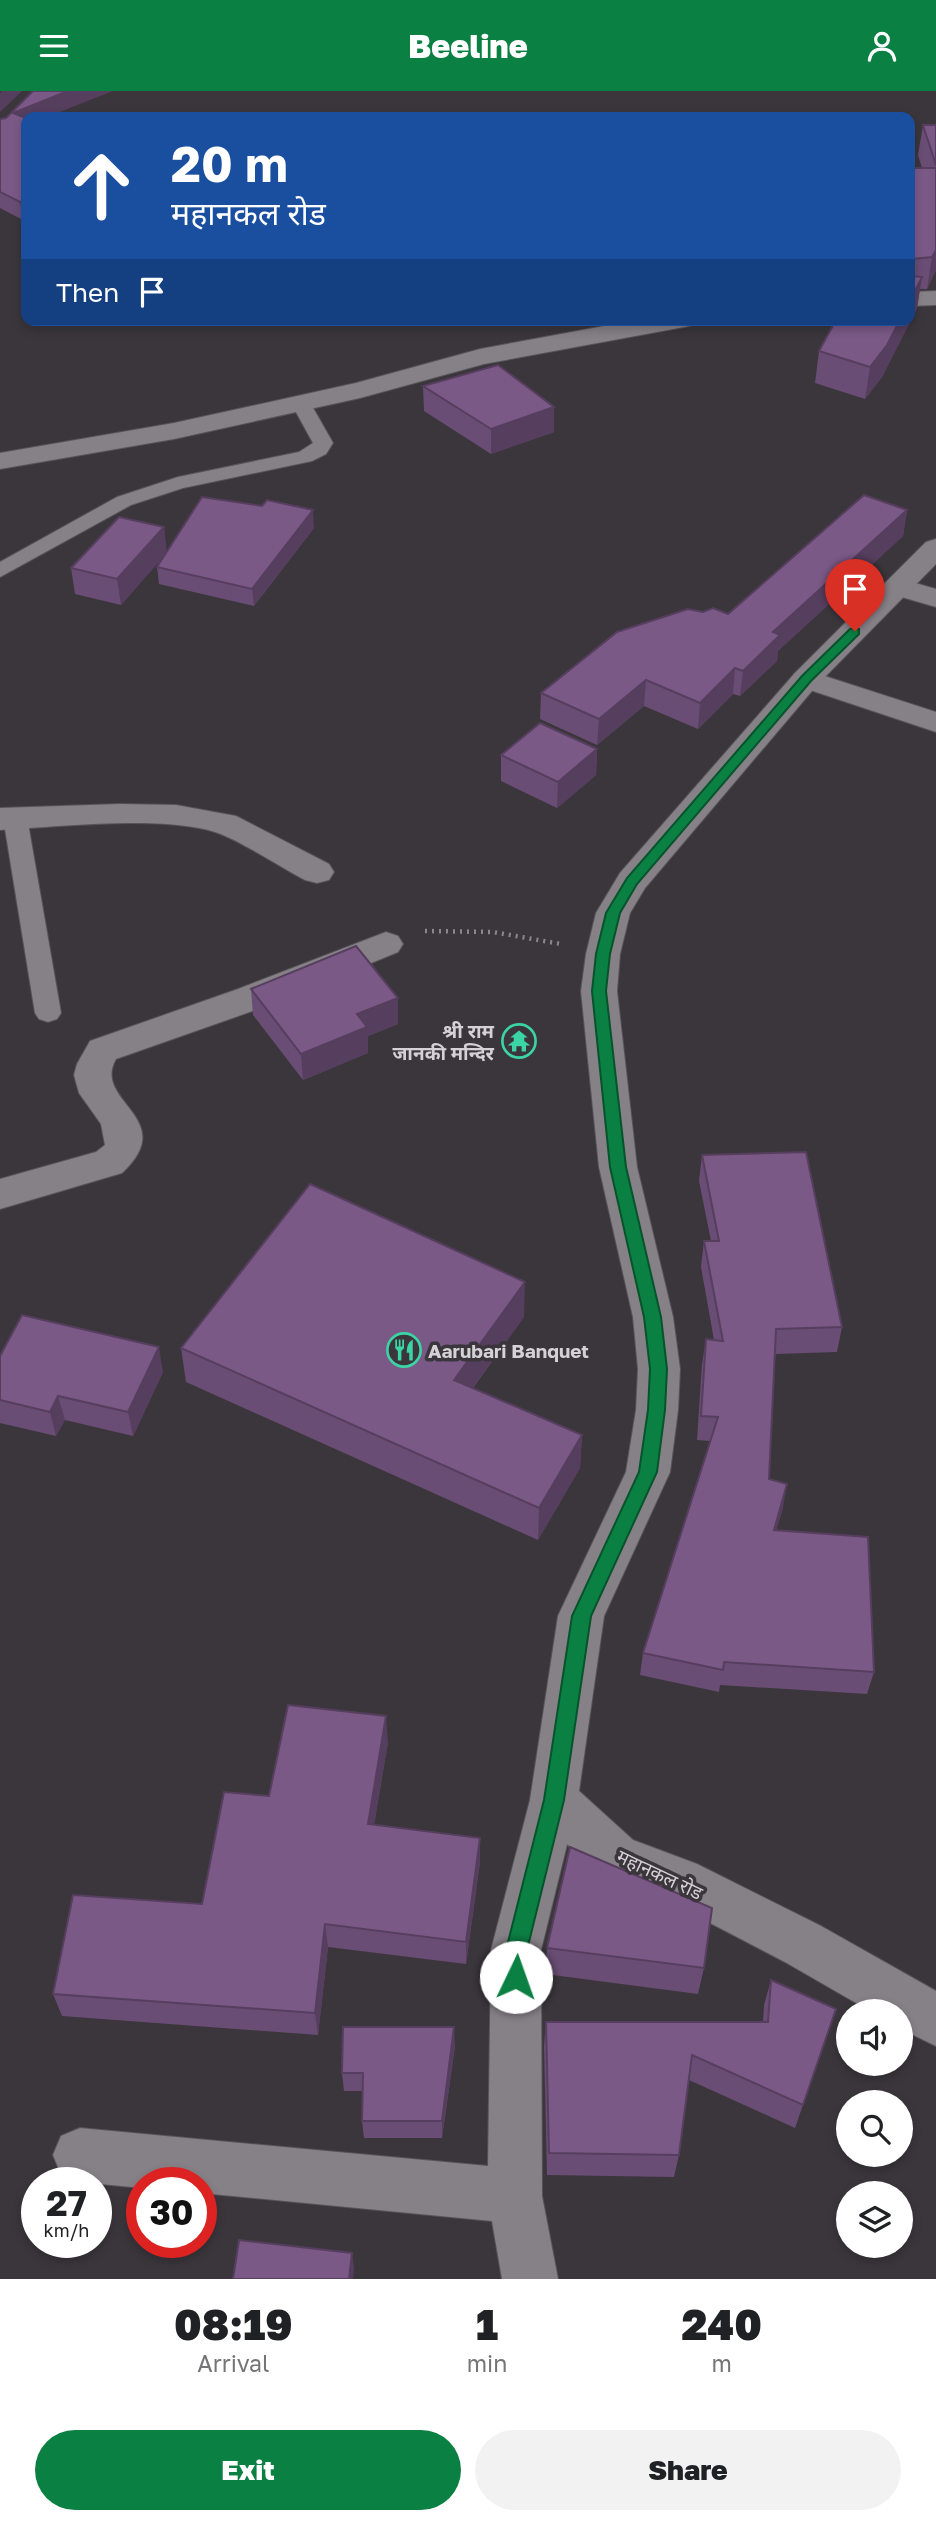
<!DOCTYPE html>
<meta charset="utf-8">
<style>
body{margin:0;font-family:"Golos Text","Noto Sans Devanagari",sans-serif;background:#f2f2f2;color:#202124;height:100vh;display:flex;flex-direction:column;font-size:26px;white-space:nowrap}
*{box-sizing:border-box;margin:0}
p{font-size:23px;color:#757577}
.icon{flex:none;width:38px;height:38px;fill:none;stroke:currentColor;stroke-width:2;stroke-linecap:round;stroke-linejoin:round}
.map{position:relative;height:2188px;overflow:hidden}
.drawer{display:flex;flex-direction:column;background:#fff;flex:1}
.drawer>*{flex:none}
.hud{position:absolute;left:21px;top:21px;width:894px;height:214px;border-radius:14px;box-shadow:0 4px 10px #0003;background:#1a4fa0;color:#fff;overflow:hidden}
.buttons{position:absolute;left:836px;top:1908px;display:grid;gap:14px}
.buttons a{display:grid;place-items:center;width:77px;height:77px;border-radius:50%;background:#fff;box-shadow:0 4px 10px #0003;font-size:35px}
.speed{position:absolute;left:21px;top:2076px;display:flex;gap:14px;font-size:35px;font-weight:700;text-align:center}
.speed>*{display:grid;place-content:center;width:91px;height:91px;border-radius:50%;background:#fff;box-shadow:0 4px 10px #0003;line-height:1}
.speed small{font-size:18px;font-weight:400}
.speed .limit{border:10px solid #d22;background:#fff;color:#111}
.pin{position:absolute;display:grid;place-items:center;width:60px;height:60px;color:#fff;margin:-72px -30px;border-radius:50% 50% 50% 0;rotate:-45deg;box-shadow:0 0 7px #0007}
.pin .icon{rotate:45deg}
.me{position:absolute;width:77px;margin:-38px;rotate:3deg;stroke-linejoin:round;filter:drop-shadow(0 0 5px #0008)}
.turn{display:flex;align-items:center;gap:24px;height:147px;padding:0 35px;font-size:32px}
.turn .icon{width:91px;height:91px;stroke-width:2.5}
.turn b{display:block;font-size:49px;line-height:60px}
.then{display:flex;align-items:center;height:66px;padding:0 35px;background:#0003;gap:14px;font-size:26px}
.eta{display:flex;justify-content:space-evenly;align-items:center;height:119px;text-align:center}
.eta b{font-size:42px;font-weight:800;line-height:49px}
.primary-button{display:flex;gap:14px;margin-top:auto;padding:14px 35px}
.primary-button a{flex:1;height:80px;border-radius:42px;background:#0b8043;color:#fff;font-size:28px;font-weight:800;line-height:80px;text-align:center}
.primary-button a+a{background:#f2f2f2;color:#202124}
header{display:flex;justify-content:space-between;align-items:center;height:91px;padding:0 35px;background:#0b8043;color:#fff;font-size:32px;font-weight:800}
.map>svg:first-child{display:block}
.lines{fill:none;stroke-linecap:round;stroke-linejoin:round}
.lane-casing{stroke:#575359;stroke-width:2}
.street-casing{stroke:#575359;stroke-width:2}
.secondary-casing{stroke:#575359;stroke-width:2}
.path{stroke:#8b888d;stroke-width:4.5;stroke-dasharray:2 5;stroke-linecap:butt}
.lane{fill:#868187;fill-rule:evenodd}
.street{fill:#868187;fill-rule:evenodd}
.secondary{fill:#868187;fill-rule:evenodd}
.wall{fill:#6a4d74}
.shaded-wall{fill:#563e5e}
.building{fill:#7b5987;stroke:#563e5e;stroke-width:2}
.route{fill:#0b8043;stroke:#07532c;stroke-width:2}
.labels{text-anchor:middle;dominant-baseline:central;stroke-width:7;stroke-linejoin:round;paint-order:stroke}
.poi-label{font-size:19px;font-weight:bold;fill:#d5d2d6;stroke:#3a363c;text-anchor:end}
.street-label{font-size:19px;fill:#d5d2d6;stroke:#3a363c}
</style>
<header><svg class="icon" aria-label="menu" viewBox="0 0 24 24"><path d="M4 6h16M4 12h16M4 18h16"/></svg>Beeline<svg class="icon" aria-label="person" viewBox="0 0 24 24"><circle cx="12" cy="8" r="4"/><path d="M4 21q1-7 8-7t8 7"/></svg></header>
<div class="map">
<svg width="936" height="2188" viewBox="0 0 936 2188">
<rect width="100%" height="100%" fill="#3a363c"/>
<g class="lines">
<g class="lane-casing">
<g id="lane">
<polygon points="301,306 308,308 333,352 326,363 312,370 183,397 131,414 0,486 0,471 117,406 178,386 299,361 313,352 291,312"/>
<polygon points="18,719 26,722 30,727 29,738 61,922 57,928 48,931 39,928 35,922 5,738 10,722"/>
</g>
</g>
<g class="street-casing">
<g id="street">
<polygon points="936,200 936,214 910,215 910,201"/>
<polygon points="637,229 696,229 693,234 684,236 484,273 360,307 174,348 0,378 0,362 174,332 356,292 480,258"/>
<polygon points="898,487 936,498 936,516 888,502 883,496 888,490"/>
<polygon points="806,579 936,621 936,641 795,594 791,588 795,582"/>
<path d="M120,713L176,714L236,725L329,773L334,781L329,789L317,792L305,789C280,776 240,749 215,741C160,724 59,736 0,739V717Z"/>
<path d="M386,841L398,845L403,853L398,861L264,916L116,968C91,1011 181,1027 122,1082L0,1118V1088L96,1061L105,1054L101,1033L79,1002L74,984L77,973L90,950L238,898Z"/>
<polygon points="554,1686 571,1693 578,1709 541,1859 542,2105 558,2188 502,2188 492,2130 201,2102 201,2091 142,2091 142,2097 80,2091 61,2083 53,2064 61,2045 80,2037 488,2075 491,1859 530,1709 537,1693"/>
</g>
</g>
<g class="secondary-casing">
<polygon id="secondary" points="936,448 936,473 817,594 645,797 630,822 620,863 617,900 637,1076 673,1226 680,1278 678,1319 670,1381 604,1525 579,1700 633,1749 697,1773 821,1835 936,1900 936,1955 901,1938 901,1920 870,1920 785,1871 666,1809 600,1784 537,1725 530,1709 558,1525 626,1381 636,1319 638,1278 633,1226 599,1076 581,900 586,863 596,822 620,782 795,582 926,451"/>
</g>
<polyline class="path" points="425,840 493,841 561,853"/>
<use href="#lane" class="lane"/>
<use href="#street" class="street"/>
<use href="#secondary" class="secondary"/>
</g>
<g class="wall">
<polygon points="26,26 23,129 0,117 0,28"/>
<polygon points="923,34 936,34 936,179 927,198 920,198 917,217 882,286 865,308 815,292 819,260 910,229 910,77 922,77 918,64"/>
<polygon points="423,295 554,316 554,341 491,363 424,320"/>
<polygon points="907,419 903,445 778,560 777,570 740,605 733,603 698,638 644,615 597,654 540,628 541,602 703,521 728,523"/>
<polygon points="164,436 166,461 314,437 254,515 159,493 157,476 163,465 121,514 75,503 71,477"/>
<polygon points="597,658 596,684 557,717 501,690 501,664"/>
<polygon points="251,898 398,933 368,945 368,962 303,989 253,924"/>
<polygon points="702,1064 842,1236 837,1261 775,1263 769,1388 783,1417 776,1439 874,1581 867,1603 720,1594 719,1601 640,1584 643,1562 710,1350 697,1349 702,1273 706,1248 714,1249 701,1176 704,1150 711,1150 699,1090"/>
<polygon points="524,1226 473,1297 582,1344 580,1377 538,1449 186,1291 181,1257"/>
<polygon points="0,1265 163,1281 133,1345 65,1329 56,1345 0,1332"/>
<polygon points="388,1651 374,1734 480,1747 480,1771 466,1873 328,1856 318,1944 62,1925 53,1903 202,1813 269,1705"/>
<polygon points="547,1857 704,1877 698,1903 545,1883"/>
<polygon points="771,1889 836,1918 795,2037 689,1989 679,2064 674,2086 547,2084 544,1955 546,1931 763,1931 764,1914"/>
<polygon points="455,1955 442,2047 364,2047 362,2030 363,2000 344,2000 342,1982"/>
</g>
<g class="shaded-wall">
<polygon points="2,0 22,0 0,21 0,2"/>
<polygon points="68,0 113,0 47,26 26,26 26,35 13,22"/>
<polygon points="26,109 26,128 23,129 20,111"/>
<polygon points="936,159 936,179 927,198 932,166"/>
<polygon points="922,186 917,217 882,286 865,308 870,276 900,229 910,229 910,210"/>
<polygon points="554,316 554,341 491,363 491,338"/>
<polygon points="313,419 314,437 254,515 252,498"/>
<polygon points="907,419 903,445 778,560 777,570 740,605 743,580 773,541"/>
<polygon points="164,436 167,462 121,514 117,488"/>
<polygon points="735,577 733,603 698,638 700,612"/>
<polygon points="646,589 644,615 597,654 599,628"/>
<polygon points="597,658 596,684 557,717 558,691"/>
<polygon points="398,907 398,933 368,945 368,962 303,989 301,963 357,923"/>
<polygon points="525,1191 524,1226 454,1322 454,1289"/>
<polygon points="159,1256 163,1281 133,1345 128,1321"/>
<polygon points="58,1305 65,1329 56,1345 50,1321"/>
<polygon points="582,1344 580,1377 538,1449 539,1417"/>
<polygon points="787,1393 783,1417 769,1462 774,1439"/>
<polygon points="386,1625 388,1651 370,1758 368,1733"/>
<polygon points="480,1747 480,1771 466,1873 466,1851"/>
<polygon points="325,1833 328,1856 318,1944 315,1922"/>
<polygon points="454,1936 455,1955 442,2047 442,2030"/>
<polygon points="352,2162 354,2177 353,2188 349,2188"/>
</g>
<g class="building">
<polygon points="33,0 68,0 13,22 26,27 26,109 20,111 0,101 0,28 6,27"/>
<polygon points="923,34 936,34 936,74"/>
<polygon points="910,77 936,77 936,159 932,166 913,168 913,185 922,186 910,210"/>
<polygon points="836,229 900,229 887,254 870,276 819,260"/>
<polygon points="498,274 554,316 491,338 423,295"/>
<polygon points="864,404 907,419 773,541 780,544 743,580 735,577 700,612 646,589 599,628 541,602 617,541 688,518 703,521 713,517 728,523"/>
<polygon points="202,406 262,415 267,409 313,419 252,498 157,476"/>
<polygon points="119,426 164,436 117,488 71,477"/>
<polygon points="540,632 597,658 558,691 501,664"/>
<polygon points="356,855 398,907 357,923 367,936 301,963 251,898"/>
<polygon points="806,1061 842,1236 776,1238 769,1388 787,1393 774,1439 868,1446 874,1581 724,1571 723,1579 643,1562 718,1326 701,1325 706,1248 723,1250 704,1150 719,1150 702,1064"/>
<polygon points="310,1093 525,1191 454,1289 582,1344 539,1417 181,1257"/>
<polygon points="22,1224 159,1256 128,1321 58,1305 50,1321 0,1309 0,1265"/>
<polygon points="288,1614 386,1625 368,1733 480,1747 466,1851 325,1833 315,1922 53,1903 73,1804 202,1813 224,1701 269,1705"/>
<polygon points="570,1756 712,1817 704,1877 547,1857"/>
<polygon points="771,1889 836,1918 803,2014 692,1964 679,2064 549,2062 546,1931 768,1931"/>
<polygon points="343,1936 454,1936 442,2030 362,2030 363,1982 342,1982"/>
<polygon points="239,2149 352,2162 349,2188 233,2188"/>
</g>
<polygon class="route" points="855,537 859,538 859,543 811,590 637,793 620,822 610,863 606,900 626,1076 661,1226 667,1278 665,1319 657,1381 591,1525 564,1709 527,1859 527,1886 524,1893 516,1896 509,1893 506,1886 506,1859 544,1709 572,1525 639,1381 648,1319 650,1278 644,1226 610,1076 592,900 596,863 606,822 627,787 802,585 850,538"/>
<defs>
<g id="temple-ring" transform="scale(1.75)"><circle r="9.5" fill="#3a363c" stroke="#3bd4a4" stroke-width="1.5"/><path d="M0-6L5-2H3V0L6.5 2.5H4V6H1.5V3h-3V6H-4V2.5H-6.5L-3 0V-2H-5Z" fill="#3bd4a4"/></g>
<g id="restaurant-ring" transform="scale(1.75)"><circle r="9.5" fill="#3a363c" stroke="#3bd4a4" stroke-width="1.5"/><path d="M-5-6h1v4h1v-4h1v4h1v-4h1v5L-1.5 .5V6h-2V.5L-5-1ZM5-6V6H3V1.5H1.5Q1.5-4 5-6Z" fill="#3bd4a4"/></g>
</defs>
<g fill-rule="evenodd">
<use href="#temple-ring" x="519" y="950"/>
<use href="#restaurant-ring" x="404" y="1259"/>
</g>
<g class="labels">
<g class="poi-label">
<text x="494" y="939">श्री राम<tspan x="494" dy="22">जानकी मन्दिर</tspan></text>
<text x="428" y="1259" text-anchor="start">Aarubari Banquet</text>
</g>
<g class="street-label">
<text transform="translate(660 1783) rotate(25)">महानकल रोड</text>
</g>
</g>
</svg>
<div class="buttons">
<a><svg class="icon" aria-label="sound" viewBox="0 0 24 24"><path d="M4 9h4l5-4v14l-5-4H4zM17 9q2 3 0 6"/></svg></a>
<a><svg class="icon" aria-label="search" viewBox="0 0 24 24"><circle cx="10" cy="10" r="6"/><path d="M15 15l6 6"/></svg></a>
<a><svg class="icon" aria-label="layers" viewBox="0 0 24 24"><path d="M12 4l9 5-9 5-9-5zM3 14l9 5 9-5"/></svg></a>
</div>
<div class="speed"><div>27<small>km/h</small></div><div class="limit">30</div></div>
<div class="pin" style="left:855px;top:540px;background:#d93025"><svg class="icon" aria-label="arrive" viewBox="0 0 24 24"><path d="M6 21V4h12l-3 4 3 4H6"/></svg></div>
<svg class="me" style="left:516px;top:1886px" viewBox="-20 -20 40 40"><circle r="19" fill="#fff"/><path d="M0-13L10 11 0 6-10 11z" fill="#0b8043"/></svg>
<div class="hud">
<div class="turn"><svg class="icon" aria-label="ahead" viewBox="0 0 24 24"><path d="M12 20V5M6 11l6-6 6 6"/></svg><div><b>20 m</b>महानकल रोड</div></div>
<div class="then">Then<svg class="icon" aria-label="arrive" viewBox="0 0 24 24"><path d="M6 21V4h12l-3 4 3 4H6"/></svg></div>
</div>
</div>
<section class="drawer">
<div class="eta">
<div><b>08:19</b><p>Arrival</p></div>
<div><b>1</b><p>min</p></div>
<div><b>240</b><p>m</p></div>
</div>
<div class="primary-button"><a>Exit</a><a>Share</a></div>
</section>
